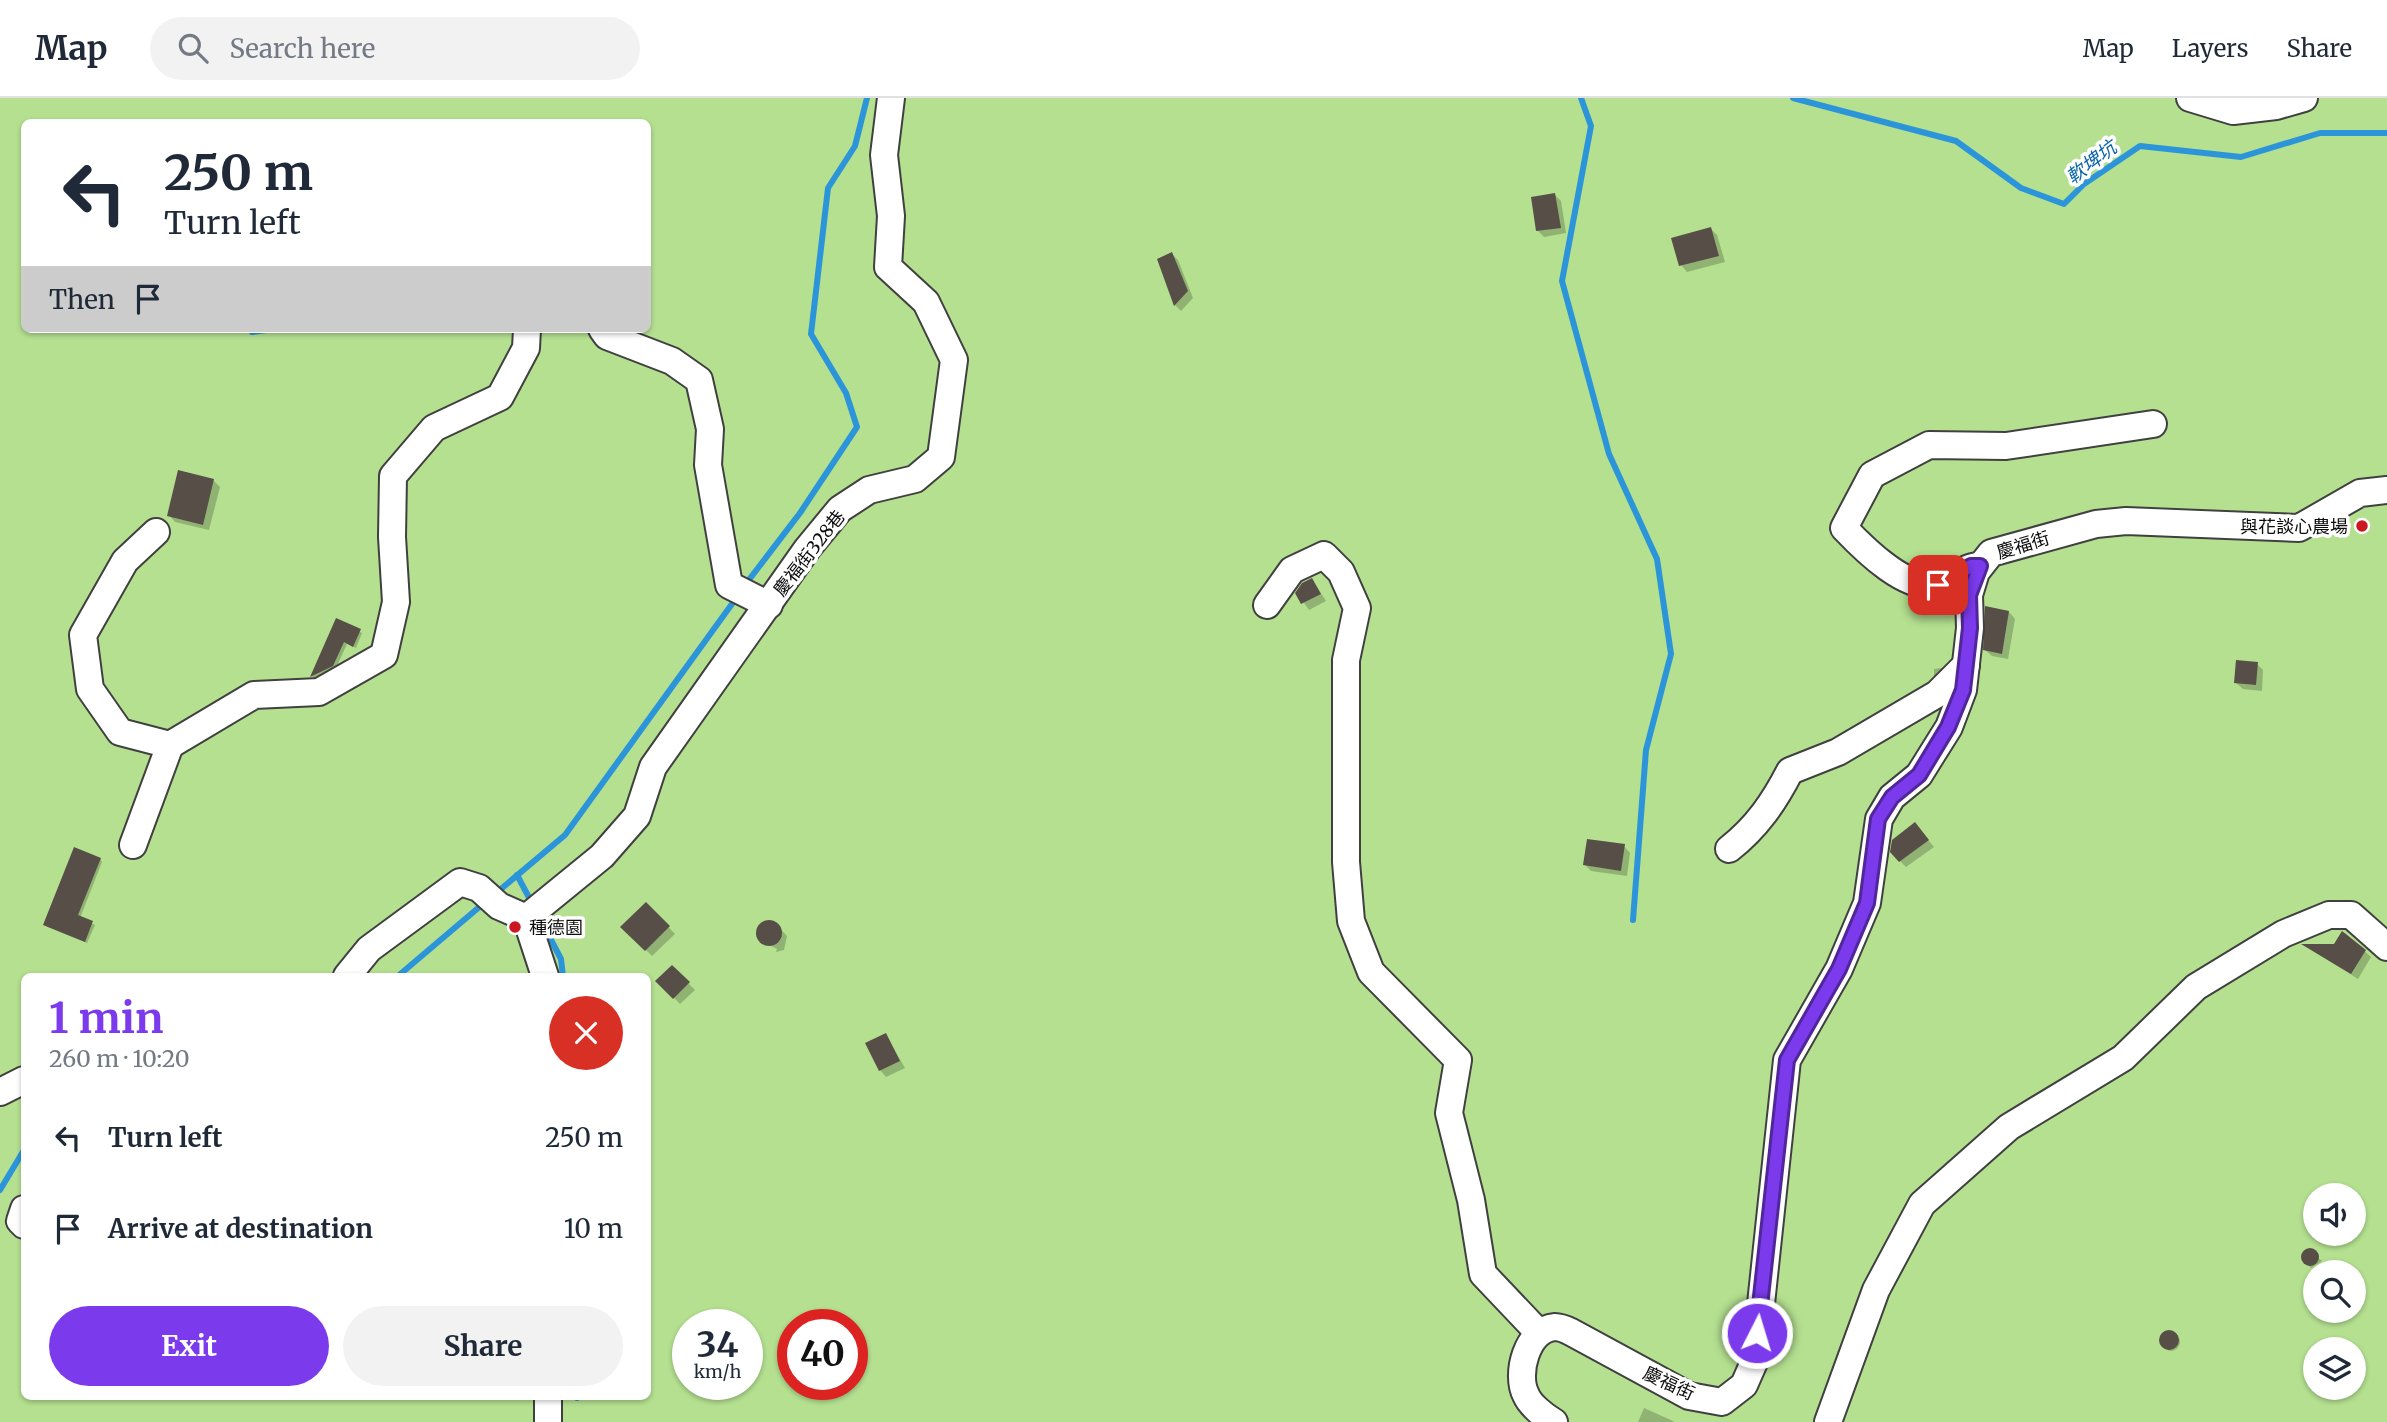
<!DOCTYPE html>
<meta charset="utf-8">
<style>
body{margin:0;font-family:Merriweather,"Noto Sans TC",serif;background:#f2f2f3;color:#1f2937;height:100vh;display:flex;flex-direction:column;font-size:26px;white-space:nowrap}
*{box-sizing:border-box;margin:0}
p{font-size:23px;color:#747a83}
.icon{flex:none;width:38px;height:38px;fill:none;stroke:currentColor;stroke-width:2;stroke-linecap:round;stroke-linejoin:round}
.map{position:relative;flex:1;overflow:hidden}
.side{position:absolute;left:21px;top:875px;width:630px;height:427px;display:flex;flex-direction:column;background:#fff;border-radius:10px;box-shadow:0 2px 5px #0004}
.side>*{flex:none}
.guide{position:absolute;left:21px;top:21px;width:630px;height:214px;border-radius:10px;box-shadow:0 2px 5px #0004;background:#fff;color:#1f2937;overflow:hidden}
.buttons{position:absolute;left:2303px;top:1085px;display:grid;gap:14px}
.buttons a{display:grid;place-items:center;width:63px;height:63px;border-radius:50%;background:#fff;box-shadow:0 2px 5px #0004;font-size:35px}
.speed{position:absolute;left:672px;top:1211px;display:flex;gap:14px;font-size:35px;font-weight:700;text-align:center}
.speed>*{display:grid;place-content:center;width:91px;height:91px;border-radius:50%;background:#fff;box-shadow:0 2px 5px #0004;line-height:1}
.speed small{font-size:18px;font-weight:400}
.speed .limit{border:10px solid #d22;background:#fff;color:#111}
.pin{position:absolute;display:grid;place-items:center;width:60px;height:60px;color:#fff;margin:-30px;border-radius:14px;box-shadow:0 4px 10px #0006}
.me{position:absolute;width:77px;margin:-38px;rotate:5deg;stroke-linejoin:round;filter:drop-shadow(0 0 5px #0008)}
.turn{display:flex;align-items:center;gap:24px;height:147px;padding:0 28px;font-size:32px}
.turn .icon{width:91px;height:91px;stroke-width:2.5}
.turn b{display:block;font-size:49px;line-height:60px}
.then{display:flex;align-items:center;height:66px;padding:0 28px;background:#0003;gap:14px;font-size:26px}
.round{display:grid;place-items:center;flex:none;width:74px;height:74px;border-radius:37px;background:#f2f2f3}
.head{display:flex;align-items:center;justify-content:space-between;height:119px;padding:0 28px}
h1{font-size:42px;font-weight:700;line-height:52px;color:#7c3aed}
.action{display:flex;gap:14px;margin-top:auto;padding:14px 28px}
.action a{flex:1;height:80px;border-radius:42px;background:#7c3aed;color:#fff;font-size:28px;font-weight:700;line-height:80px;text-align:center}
.action a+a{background:#f2f2f3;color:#1f2937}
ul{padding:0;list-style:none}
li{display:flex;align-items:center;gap:21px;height:91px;padding:0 28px}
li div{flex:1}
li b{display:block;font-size:26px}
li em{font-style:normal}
header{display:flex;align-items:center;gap:42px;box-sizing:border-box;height:98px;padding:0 35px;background:#fff;border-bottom:2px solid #e0e1e3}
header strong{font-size:33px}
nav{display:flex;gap:38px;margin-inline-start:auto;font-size:24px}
.search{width:490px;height:63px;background:#f2f2f3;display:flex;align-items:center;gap:18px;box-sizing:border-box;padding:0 24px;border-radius:38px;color:#747a83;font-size:26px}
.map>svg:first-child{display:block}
.forest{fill:#b4e090;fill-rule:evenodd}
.shadow{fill:#0003}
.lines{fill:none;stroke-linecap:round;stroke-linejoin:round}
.stream{stroke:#2c95da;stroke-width:6}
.building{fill:#574e48}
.minor-casing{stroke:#404040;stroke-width:30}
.minor{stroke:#fff;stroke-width:26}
.route-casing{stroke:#51269a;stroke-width:18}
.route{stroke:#7c3aed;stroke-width:12}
.poi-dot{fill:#cb1720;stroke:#fff;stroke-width:2.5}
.labels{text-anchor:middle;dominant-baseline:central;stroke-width:7;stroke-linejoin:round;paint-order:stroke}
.poi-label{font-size:18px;fill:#0d0d0d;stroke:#fff;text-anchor:end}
.street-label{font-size:18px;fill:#0d0d0d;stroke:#fff}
.water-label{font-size:19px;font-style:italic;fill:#0a65ab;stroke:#fff}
</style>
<header>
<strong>Map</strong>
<div class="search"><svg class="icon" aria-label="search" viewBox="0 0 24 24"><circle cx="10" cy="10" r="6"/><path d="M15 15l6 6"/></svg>Search here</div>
<nav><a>Map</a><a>Layers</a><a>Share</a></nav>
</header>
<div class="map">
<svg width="2387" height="1324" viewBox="0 0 2387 1324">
<rect width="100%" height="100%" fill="#fffbed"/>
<path class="forest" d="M0,0H2387V1324H0ZM24,24H648V231H24ZM24,878H648V1298H24ZM2315,1097H2354V1136H2315ZM2315,1174H2354V1213H2315ZM688,1227H747V1286H688ZM793,1227H852V1286H793ZM2315,1251H2354V1290H2315Z"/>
<g class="shadow">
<polygon points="1555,97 1561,103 1566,135 1544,139 1537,132"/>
<polygon points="1711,131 1717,137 1725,164 1687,174 1681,167"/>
<polygon points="1172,156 1178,162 1193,200 1181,213 1175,207 1159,162"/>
<polygon points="213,382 220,389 209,432 175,424 169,417"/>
<polygon points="1312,482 1326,503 1309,512 1297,495"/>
<polygon points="2009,514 2015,521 2008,561 1992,558 1985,552"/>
<polygon points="337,522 362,535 356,550 347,546 336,570 314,580 312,578"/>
<polygon points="2257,566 2263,572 2262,593 2243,591 2236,585"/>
<polygon points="1942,570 1944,572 1934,581 1934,571"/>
<polygon points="1915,726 1934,749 1906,769 1900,763"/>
<polygon points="1624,748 1630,755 1627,778 1591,773 1585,767"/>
<polygon points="100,761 102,764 80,820 95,827 87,845 48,829 45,826"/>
<polygon points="646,806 675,836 652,858 623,829"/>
<polygon points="763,825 775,825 787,838 784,852 776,854 777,851 759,841 758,830"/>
<polygon points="2345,835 2371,859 2358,881 2305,848 2335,848"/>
<polygon points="672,869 695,892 680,906 658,883"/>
<polygon points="886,937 905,970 886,979 880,972"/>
<polygon points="2308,1152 2322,1163 2311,1170 2302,1161"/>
<circle cx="2171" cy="1244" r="9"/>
<polygon points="1644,1310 1673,1323 1674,1324 1638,1324"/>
</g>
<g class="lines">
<g class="stream">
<polyline points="1581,0 1591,28 1562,183 1609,356 1657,461 1671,556 1646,652 1633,822"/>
<polyline points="1793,0 1956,43 2021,90 2064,106 2084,86 2140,48 2241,59 2320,35 2387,35"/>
<polyline points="252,234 273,231"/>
<polyline points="745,487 800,415 857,329 846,295 811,236 828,90 855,48 867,0"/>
<polyline points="517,777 533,807"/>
<polyline points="495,796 565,737 737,499"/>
<polyline points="539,819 561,861 563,878"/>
<polyline points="398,878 484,805"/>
<polyline points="0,1092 24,1052"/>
<polyline points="577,1298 577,1300"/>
</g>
</g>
<g class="building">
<polygon points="1555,95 1561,130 1536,133 1531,99"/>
<polygon points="1711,129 1719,158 1679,168 1671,140"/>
<polygon points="1172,154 1188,193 1174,208 1157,161"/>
<polygon points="178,372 214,381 203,427 167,418"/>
<polygon points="1312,480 1321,496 1301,506 1295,495 1302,485"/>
<polygon points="1985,508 2009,513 2002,556 1983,552"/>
<polygon points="336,520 361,531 353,549 344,544 333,568 310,579"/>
<polygon points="2236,562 2258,564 2256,587 2234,585"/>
<polygon points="1915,724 1929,742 1899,764 1890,754 1892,742"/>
<polygon points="1587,741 1625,746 1621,773 1583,767"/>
<polygon points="74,749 101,760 78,817 93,823 85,844 43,827"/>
<polygon points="646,804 670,828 645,853 620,829"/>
<circle cx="769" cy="835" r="13"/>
<polygon points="2342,833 2366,852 2351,876 2301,846 2334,846"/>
<polygon points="672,867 690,884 673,901 655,883"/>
<polygon points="886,935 900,963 879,973 865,945"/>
<circle cx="2310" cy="1159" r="9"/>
<circle cx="2169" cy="1242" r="10"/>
</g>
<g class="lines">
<g class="minor-casing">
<g id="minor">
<polyline points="2190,0 2233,13 2276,8 2304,0"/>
<polyline points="602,231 607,238 672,263 699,282 710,331 708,367 729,487 769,507"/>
<polyline points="156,434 125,463 83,537 90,591 120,634 170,647 254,597 319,594 384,557 396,504 392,439 393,378 434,330 500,299 526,250 527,231"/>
<path d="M1980,468C1965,468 1955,480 1941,485C1909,497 1863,450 1844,430L1872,377L1929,347L2006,348L2153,326"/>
<polyline points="1267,507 1292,472 1324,457 1341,474 1357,510 1346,562 1346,764 1351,823 1371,874 1458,962 1449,1015 1471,1102 1483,1176 1539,1235"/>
<polyline points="133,747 170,647"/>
<path d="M1729,751C1757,729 1774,704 1790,673L1838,654L1937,596L1966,567"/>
<polyline points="526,820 545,878"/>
<polyline points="347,878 369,851 460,784 479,790 499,808 526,820 602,758 637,718 653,669 807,451 840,411 869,392 915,381 941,359 954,262 926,204 888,169 891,118 884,57 891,0"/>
<polyline points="0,994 24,982"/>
<polyline points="24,1111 20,1123 24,1127"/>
<polyline points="548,1324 548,1298"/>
<path d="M1554,1324C1544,1318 1530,1307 1526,1297C1515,1276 1527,1231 1555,1229C1560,1229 1567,1232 1571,1234L1689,1298L1722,1304L1744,1287L1755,1262L1787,962L1839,871L1867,805L1879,721L1892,699L1919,677L1949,629L1963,592L1970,530L1969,497L1976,474L1991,455L2096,426L2126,423L2299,430L2360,395L2387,392"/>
<polyline points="1828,1324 1876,1192 1922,1106 2009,1029 2123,960 2196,889 2283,836 2329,817 2351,817 2387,849"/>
</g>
</g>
<use href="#minor" class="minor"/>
</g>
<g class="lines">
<g class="route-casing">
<polyline id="route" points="1757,1235 1787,962 1839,871 1867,805 1878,721 1892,699 1919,677 1948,629 1963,592 1970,530 1969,497 1980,468 1971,468 1938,487"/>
</g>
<use href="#route" class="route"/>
</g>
<g class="poi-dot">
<circle cx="2362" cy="428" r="7"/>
<circle cx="515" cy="829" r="7"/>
</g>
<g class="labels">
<g class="poi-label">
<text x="2348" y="428">與花談心農場</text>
<text x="529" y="829" text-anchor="start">種德園</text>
</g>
<g class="street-label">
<text transform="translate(2023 447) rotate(-17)">慶福街</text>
<text transform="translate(809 455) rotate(-52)">慶福街328巷</text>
<text transform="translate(1669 1285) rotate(25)">慶福街</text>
</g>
<g class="water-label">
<text transform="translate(2091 64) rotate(-37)">軟埤坑</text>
</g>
</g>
</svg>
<div class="buttons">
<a><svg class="icon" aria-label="sound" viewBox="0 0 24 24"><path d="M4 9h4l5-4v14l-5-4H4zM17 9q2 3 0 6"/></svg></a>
<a><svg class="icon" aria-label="search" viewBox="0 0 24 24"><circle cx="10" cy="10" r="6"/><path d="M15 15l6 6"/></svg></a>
<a><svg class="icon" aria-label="layers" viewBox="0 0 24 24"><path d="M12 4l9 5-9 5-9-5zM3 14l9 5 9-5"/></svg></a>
</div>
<div class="speed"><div>34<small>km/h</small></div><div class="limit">40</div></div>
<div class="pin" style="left:1938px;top:487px;background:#d93025"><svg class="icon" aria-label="arrive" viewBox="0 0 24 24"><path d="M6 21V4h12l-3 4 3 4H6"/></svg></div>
<svg class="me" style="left:1757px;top:1235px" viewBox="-20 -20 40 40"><circle r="17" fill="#7c3aed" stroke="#fff" stroke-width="3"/><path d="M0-11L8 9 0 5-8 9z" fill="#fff"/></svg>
<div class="guide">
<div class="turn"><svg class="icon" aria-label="left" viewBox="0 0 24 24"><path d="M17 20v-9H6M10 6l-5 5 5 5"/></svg><div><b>250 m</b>Turn left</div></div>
<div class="then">Then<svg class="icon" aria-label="arrive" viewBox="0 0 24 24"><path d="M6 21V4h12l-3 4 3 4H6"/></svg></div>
</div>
<section class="side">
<div class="head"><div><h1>1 min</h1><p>260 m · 10:20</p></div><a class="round" style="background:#d93025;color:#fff"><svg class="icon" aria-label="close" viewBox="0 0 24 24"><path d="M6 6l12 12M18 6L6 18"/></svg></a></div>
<ul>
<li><svg class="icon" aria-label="left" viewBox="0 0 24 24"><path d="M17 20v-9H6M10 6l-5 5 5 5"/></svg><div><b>Turn left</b></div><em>250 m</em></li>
<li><svg class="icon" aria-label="arrive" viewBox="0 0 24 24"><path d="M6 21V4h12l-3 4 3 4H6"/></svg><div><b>Arrive at destination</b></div><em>10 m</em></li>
</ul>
<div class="action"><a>Exit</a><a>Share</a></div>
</section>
</div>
